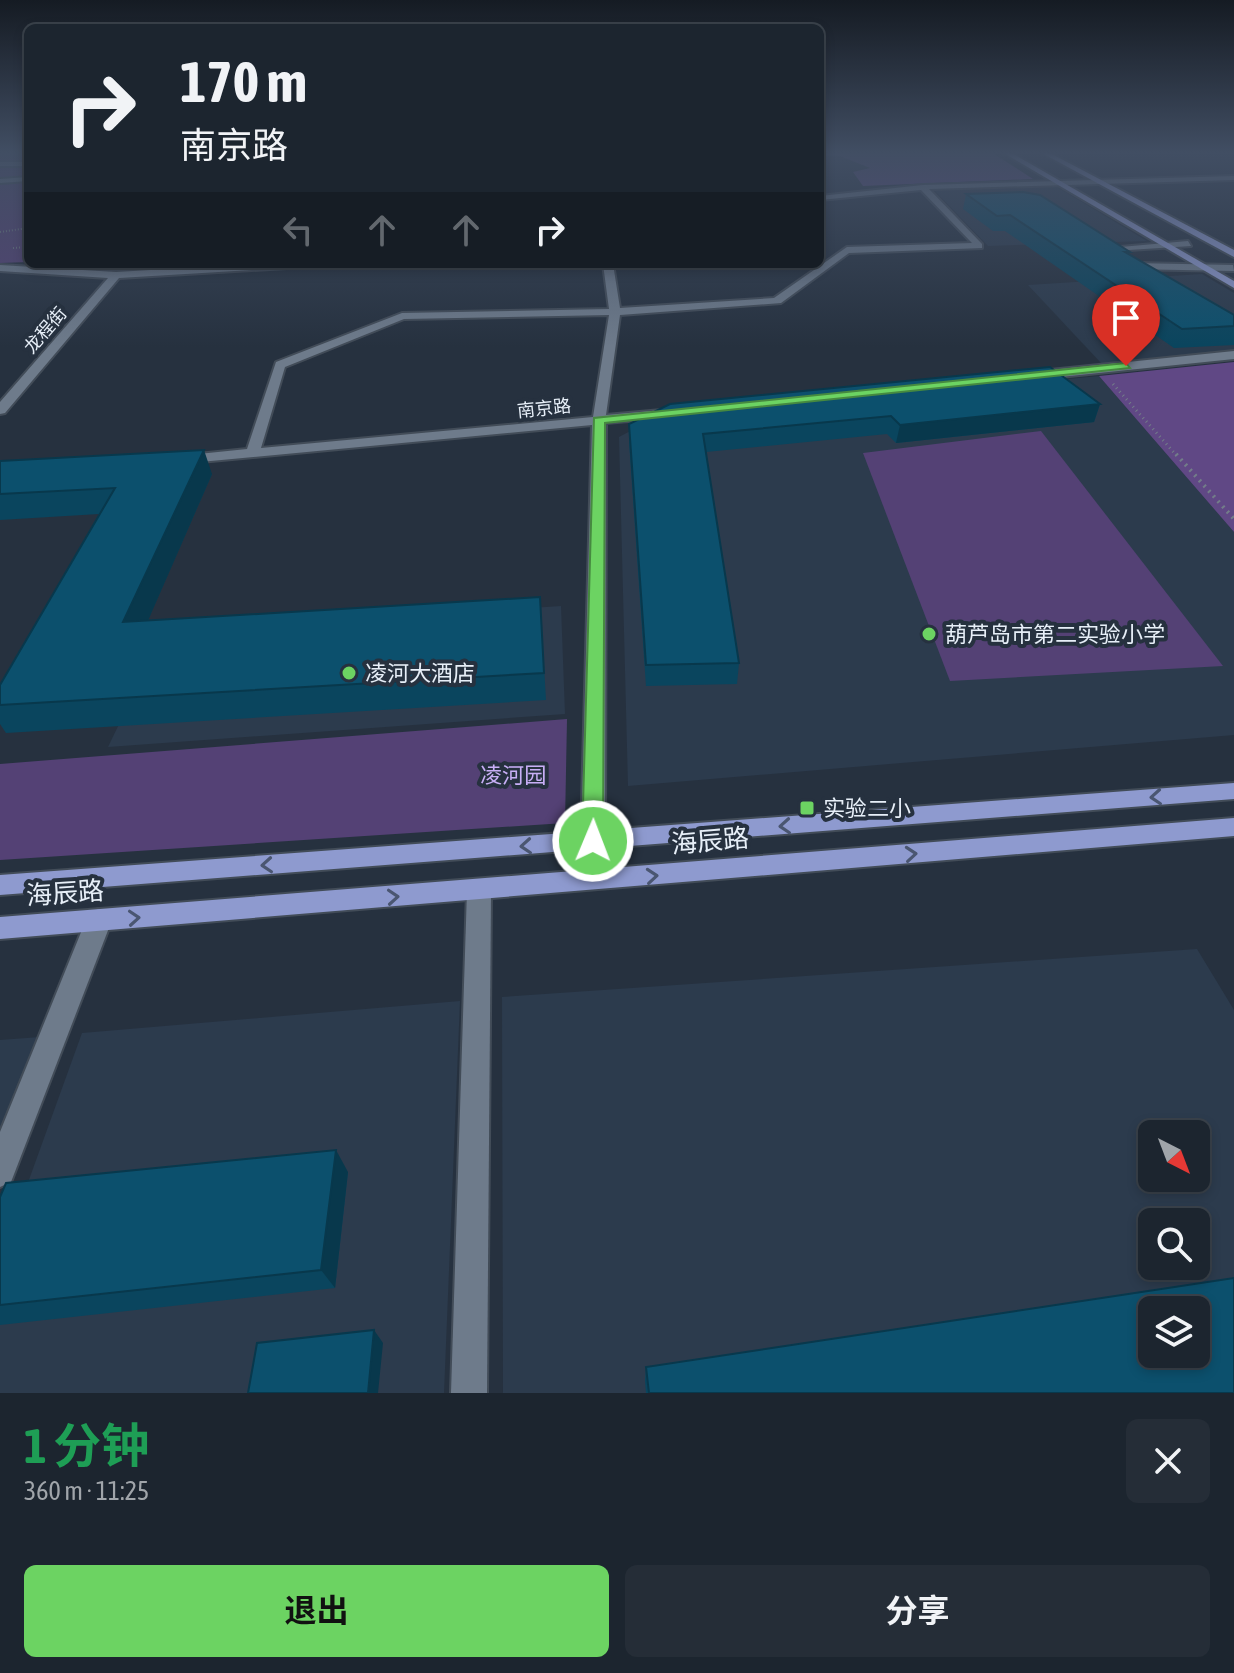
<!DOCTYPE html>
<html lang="zh">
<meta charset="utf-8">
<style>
body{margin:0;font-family:"Asap Condensed","Noto Sans SC",sans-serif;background:#252d37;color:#f1f3f6;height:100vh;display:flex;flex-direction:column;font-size:30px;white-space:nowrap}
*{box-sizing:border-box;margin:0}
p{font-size:26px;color:#a0a5aa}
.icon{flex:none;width:44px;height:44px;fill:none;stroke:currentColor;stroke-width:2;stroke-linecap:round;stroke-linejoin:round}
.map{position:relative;height:1393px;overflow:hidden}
.panel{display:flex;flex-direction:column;background:#1c252f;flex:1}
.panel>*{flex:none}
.top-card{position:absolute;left:24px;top:24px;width:800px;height:244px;border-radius:12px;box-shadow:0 4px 12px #0003,0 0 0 2px #3a424b;background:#1c252f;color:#f1f3f6;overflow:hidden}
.needle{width:52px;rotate:138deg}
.fabs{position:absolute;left:1138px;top:1120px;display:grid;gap:16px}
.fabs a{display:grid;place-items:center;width:72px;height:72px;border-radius:12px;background:#1c252f;box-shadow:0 4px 12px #0003,0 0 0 2px #3a424b;font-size:40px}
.pin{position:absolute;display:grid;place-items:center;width:68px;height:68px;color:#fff;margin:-82px -34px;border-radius:50% 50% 50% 0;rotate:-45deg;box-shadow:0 0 8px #0007}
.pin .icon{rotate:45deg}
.me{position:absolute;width:88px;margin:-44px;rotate:1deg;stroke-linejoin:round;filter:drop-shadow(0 0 6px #0008)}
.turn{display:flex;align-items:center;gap:28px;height:168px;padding:0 24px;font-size:36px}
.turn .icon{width:104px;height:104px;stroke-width:2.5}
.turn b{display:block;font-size:56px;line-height:68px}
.lanes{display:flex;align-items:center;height:76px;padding:0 24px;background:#0003;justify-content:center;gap:40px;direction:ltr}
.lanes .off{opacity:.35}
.round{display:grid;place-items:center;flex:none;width:84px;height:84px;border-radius:12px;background:#252d37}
.head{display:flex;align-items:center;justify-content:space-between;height:136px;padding:0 24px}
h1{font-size:48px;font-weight:700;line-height:60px;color:#1e9e55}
.primary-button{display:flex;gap:16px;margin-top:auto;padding:16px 24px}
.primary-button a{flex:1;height:92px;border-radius:12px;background:#6cd362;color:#111;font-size:32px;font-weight:700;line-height:92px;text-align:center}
.primary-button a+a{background:#252d37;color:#f1f3f6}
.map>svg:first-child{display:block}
.built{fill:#2c3b4d;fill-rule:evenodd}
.green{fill:#544175}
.forest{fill:#604885}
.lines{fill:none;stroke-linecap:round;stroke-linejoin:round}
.minor-casing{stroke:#424c58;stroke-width:4}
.major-casing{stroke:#424c58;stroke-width:4}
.path-far2{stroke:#737d89;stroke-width:2;stroke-dasharray:1 2;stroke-linecap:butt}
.path-far1{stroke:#737d89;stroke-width:3;stroke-dasharray:1 4;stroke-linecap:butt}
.path{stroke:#737d89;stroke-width:4;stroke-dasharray:2 5;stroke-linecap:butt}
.minor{fill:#6e7b8b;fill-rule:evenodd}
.major{fill:#8e9acf;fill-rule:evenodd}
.wall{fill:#0a455e}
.shaded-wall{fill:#08384c}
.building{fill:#0c506d;stroke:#08384c;stroke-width:2;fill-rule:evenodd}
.oneway{stroke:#4a5671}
.route{fill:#6cd362;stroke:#468940;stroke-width:2}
.poi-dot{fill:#6cd362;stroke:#26313f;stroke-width:3}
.labels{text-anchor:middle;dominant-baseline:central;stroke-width:8;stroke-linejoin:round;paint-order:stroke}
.far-street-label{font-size:18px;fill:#e7eff8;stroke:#26313f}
.poi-label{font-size:22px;fill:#e7eff8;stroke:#26313f;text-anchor:start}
.park-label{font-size:22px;fill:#c8aff6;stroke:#26313f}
.near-street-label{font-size:26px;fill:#e7eff8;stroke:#26313f}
</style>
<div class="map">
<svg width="1234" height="1393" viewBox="0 0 1234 1393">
<rect width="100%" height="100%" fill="#26313f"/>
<g class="built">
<polygon points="1057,187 1147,241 988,246 934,190"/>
<polygon points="1202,274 1234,293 1234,351 1102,364 1028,285"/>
<polygon points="1099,376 1234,532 1234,735 628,786 619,437 653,419"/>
<polygon points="561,606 565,714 108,747 163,633"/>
<path d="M1197,949L1234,1010V1393H503L502,997ZM1152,1134H1196V1178H1152ZM1152,1222H1196V1266H1152ZM1152,1310H1196V1354H1152Z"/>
<polygon points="460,1001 444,1393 0,1393 0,1260 82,1033"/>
<polygon points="40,1037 0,1138 0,1040"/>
</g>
<g class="green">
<polygon points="0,152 28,152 28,262 0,263"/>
<polygon points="1041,431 1223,666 950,681 863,453"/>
<polygon points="567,719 565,823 0,860 0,764"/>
</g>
<g class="forest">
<polygon points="820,152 991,152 1033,179 863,186 853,172 870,168 840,156 820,155"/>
<polygon points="1234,362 1234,532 1099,376"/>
</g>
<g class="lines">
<g class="minor-casing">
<g id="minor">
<rect x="0" y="162" width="28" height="4"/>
<path d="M1234,176V180L929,189L982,244V248L849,253L781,303L620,315L606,415L673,409L680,413L673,417L606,423L605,841L601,848L593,850L585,848L581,841L592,425L179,464L172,460L179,456L247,449L276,362L402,313L609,309L603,264H613L620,308L774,298L847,247L972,243L921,190L820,200V196L923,185ZM609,315L593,417L261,448L285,367L404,319Z"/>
<polygon points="28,177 28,181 0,183 0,179"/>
<polygon points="1188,241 1191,246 1113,251 1132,263 1233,265 1234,271 1130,269 1098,249"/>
<polygon points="253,264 308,264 303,267 119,278 5,413 0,414 0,402 108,278 0,271 0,265 116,272"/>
<polygon points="1234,351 1234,359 1031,380 1025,376 1031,372"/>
<polygon points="479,881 488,884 491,891 487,1393 451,1393 467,891 470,884"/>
<polygon points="99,909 108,912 112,920 11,1182 0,1187 0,1132 86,920 90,912"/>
</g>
</g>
<g class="major-casing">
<g id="major">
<polygon points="1002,152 1010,152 1234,281 1234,288"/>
<polygon points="1040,152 1048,152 1234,250 1234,257"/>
<polygon points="1234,783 1234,799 0,895 0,875"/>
<polygon points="1234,818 1234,836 0,939 0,917"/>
</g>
</g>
<g class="path-far2">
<polyline points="23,213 28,212"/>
<polyline points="0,232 28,228"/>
<polyline points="13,248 28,247"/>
</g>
<polyline class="path-far1" points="1113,384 1177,456"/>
<polyline class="path" points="1176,454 1234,519"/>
<use href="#minor" class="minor"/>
<use href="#major" class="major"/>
</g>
<g class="wall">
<polygon points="966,194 1130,252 1129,254 1234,315 1234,345 1174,348 1005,231 993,231 963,209"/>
<polygon points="1100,404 1094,422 896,443 887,434 706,452 739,663 737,684 646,686 629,442 629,424"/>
<polygon points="0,461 212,474 148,620 540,597 546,700 6,733 0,724 0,685 99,514 0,520"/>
<polygon points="348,1172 335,1288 0,1325 0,1197"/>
<polygon points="646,1367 1234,1393 646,1393 645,1381"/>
</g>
<g class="shaded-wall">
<polygon points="1100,404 1094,422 896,443 900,425"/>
<polygon points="204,450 212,474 136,648 123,622"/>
<polygon points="336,1150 348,1172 335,1288 321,1270"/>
<polygon points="374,1330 383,1343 378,1393 368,1393"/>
</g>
<g class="building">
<polygon points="1023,192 1040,195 1130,252 1125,252 1234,315 1234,326 1182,329 1010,215 997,216 966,194"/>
<polygon points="1050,367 1100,404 900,425 891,416 703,434 739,663 646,665 629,424 670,404"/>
<polygon points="204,450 123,622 540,597 544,673 0,705 0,685 115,488 0,494 0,461"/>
<polygon points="336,1150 321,1270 0,1305 0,1197 6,1183"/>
<path d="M1234,1278V1393H649L646,1367ZM1152,1310H1196V1354H1152Z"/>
<polygon points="374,1330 368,1393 248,1393 257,1343"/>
</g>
<defs><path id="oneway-chevron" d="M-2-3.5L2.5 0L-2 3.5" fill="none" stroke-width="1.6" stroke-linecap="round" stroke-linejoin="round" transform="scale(2)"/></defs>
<g class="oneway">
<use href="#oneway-chevron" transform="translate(1156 797) rotate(176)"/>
<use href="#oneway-chevron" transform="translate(785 826) rotate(176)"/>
<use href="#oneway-chevron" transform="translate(526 846) rotate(176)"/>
<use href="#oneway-chevron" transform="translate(911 854) rotate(-5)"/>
<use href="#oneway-chevron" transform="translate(267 865) rotate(176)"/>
<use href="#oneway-chevron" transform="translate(652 876) rotate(-5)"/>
<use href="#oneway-chevron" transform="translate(393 897) rotate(-4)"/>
<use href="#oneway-chevron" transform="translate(134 918) rotate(-4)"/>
</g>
<linearGradient id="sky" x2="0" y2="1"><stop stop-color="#151b23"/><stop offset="0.44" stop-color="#414e63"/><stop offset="1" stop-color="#414e63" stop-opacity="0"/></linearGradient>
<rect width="1234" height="347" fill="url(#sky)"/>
<polygon class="route" points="1126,363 1130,368 605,423 603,841 600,847 585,847 582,841 594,418"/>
<g class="poi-dot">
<circle cx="929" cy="634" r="8"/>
<circle cx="349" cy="673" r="8"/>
<rect x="799" y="800" width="16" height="16" rx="4"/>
</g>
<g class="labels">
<g class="far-street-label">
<text transform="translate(45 330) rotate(-49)">龙程街</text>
<text transform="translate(544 408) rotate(-6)">南京路</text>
</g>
<g class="poi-label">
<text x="945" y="634">葫芦岛市第二实验小学</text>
<text x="365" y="673">凌河大酒店</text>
<text x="823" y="808">实验二小</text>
</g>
<g class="park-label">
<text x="513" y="775">凌河园</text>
</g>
<g class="near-street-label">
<text transform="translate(710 841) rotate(-5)">海辰路</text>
<text transform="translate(65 893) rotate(-4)">海辰路</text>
</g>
</g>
</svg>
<div class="fabs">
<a><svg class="needle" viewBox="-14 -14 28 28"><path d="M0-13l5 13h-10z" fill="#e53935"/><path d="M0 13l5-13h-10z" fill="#a0a5aa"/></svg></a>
<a><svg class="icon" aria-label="search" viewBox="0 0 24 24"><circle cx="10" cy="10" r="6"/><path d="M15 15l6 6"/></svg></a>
<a><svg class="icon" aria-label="layers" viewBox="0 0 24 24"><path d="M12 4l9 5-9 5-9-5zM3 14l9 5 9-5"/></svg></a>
</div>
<div class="pin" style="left:1126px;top:366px;background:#d93025"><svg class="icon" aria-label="arrive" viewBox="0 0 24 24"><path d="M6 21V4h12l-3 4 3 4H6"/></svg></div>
<svg class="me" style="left:593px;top:841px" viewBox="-20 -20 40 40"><circle r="17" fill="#6cd362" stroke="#fff" stroke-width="3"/><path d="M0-11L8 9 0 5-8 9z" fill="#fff"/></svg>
<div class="top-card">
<div class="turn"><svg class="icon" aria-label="right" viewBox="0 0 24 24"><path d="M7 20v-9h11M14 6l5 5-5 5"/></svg><div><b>170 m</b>南京路</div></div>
<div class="lanes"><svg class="icon off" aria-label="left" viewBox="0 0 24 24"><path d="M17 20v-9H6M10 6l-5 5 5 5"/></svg><svg class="icon off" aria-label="ahead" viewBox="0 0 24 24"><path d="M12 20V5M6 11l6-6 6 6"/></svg><svg class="icon off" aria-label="ahead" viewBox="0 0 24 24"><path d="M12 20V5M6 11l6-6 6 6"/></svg><svg class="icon" aria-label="right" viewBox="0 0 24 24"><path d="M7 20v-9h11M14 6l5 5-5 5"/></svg></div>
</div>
</div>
<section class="panel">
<div class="head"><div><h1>1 分钟</h1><p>360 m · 11:25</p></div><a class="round"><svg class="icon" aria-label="close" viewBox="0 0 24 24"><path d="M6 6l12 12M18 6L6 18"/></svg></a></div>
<div class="primary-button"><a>退出</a><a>分享</a></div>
</section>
